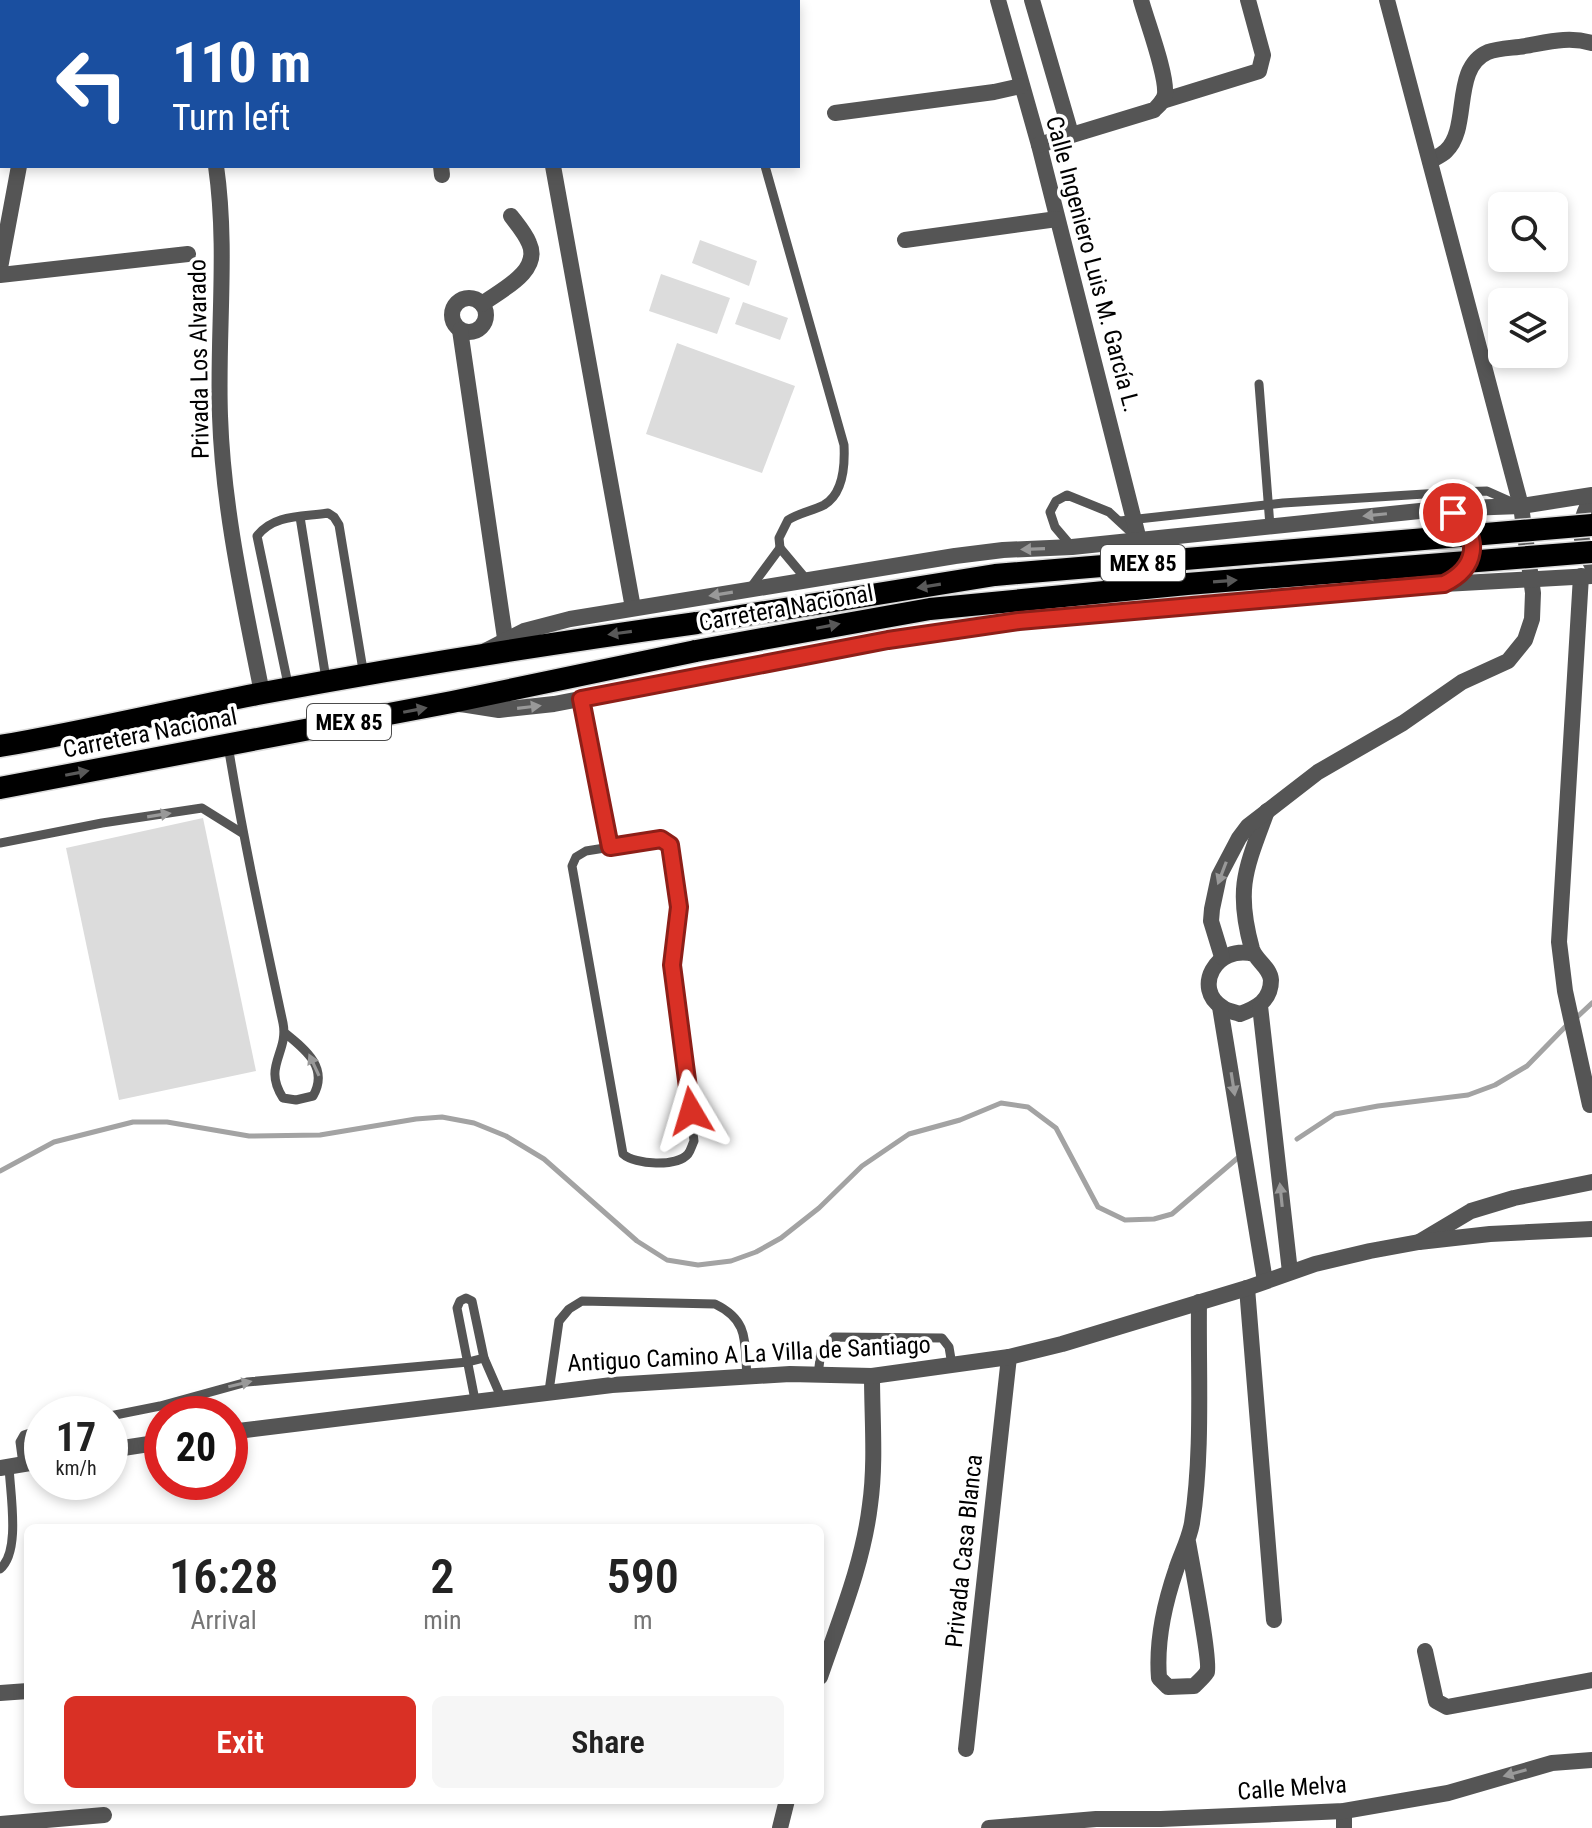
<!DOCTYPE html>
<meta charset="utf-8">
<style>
body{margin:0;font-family:"Roboto Condensed",sans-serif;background:#f6f6f6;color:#222;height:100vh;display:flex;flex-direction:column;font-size:30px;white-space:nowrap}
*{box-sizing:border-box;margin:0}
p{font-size:26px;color:#767676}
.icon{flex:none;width:44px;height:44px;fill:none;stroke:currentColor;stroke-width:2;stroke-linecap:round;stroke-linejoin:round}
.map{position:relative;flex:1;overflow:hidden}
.details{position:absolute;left:24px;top:1524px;width:800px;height:280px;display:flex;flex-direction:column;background:#fff;border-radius:12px;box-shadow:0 4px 12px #0003}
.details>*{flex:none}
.banner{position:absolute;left:0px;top:0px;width:800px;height:168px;box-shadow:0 4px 12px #0003;background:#1a4fa0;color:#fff;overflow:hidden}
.tools{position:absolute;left:1488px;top:192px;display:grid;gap:16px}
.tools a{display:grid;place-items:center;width:80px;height:80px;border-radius:12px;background:#fff;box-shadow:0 4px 12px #0003;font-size:40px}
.speed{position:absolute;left:24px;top:1396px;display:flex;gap:16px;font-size:40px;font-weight:700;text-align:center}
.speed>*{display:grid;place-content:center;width:104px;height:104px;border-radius:50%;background:#fff;box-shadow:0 4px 12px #0003;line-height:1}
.speed small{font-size:20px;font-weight:400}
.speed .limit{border:12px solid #d22;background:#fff;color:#111}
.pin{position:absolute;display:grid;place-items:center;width:68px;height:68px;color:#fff;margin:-34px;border:4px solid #fff;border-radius:50%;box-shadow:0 2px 8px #0007}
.me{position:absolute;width:88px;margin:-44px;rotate:353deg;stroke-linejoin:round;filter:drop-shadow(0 0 6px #0008)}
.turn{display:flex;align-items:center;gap:28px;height:168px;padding:0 40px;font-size:36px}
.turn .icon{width:104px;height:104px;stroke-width:2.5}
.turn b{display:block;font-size:56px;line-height:68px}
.eta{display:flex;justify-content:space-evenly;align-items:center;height:136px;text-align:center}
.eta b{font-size:48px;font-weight:600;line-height:56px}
.cta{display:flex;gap:16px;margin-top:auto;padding:16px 40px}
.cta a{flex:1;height:92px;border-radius:12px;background:#d93025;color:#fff;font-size:32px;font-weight:600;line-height:92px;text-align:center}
.cta a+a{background:#f6f6f6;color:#222}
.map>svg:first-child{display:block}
.green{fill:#dcdcdc}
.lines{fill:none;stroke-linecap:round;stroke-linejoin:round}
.stream{stroke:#a3a3a3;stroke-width:5}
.trunk-casing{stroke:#dbdbdb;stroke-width:25}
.service{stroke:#555;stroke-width:9}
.minor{stroke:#555;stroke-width:16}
.tertiary{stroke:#555;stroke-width:16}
.trunk{stroke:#000;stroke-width:22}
.trunk-bridge-casing{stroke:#dbdbdb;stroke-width:25;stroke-linecap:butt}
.trunk-bridge{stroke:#000;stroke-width:22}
.oneway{fill:#999}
.oneway2{fill:#595959}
.route-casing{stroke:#8d1f18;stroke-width:20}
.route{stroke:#d93025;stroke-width:14}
.labels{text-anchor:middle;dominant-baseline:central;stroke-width:7;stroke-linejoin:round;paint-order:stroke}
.shield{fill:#fff;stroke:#4c4c4c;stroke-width:2}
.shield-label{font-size:22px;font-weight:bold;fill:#000}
.street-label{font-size:24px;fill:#000;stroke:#fff}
</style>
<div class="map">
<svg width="1592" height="1828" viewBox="0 0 1592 1828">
<rect width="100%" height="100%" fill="#fff"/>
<g class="green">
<polygon points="700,240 757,261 749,286 692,263"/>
<polygon points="661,274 730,298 717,334 649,311"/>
<polygon points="743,302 788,318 780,340 735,324"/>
<polygon points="677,343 795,386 762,473 646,434"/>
<polygon points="203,818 256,1071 119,1100 66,848"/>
</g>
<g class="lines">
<g class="stream">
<polyline points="1575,1019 1592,1003"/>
<polyline points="1297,1139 1335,1114 1378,1106 1468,1095 1495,1085 1527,1066 1567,1025"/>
<polyline points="0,1171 54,1142 133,1122 167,1122 249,1136 320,1135 416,1119 442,1117 474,1123 506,1136 544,1159 637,1241 667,1260 698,1265 731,1261 756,1252 781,1238 819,1208 862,1166 909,1134 960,1120 1001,1103 1028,1107 1056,1128 1098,1207 1125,1220 1154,1219 1172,1214 1240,1156"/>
</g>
<g class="trunk-casing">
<g id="trunk">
<path d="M0,746C88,731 175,710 263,693C407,666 552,643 697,623"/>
<polyline points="0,788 452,702 696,651"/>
</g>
</g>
<g class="service">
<polyline points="718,0 718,2"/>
<path d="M765,166L844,445C845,465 843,494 824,505C812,511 799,513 788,520L779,538L780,548"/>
<polyline points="1259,384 1270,526"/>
<polyline points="300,517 326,679"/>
<polyline points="1120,521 1283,503 1456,492 1487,491 1514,503"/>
<polyline points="1072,547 1055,527 1050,512 1056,501 1067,495 1109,512 1135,536"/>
<polyline points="749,590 780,548 806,579"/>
<path d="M289,689L257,536C274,514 302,517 328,513L334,517L339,525L364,676"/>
<polyline points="581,699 610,847"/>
<path d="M228,745C243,838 263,930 283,1023C289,1053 262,1066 283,1098L296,1100L313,1096C329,1068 306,1050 285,1033"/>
<path d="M661,839L670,845L679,907L672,965L694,1141C692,1145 691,1150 688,1154C677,1167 635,1165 623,1154L572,866L576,857L586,851Z"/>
<polyline points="0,843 102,823 202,808 242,833"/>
<polyline points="818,1375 821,1351 834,1337 942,1338 949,1347 952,1365"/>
<path d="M549,1391L559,1321L569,1309L582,1301L715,1304C750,1321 744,1342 747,1376"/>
<polyline points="475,1400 457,1308 460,1301 466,1298 472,1301 484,1358 501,1397"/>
<polyline points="110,1416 160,1406 247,1382 468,1362 484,1358"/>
<polyline points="23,1464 20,1442 24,1435 42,1429"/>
<path d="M0,1569C21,1552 10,1493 9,1466"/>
</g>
<g class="minor">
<polyline points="175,0 176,2"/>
<polyline points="418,0 418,2"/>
<polyline points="524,0 524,2"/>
<polyline points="998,0 1039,145 1139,540"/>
<polyline points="1032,0 1071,134"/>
<polyline points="43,2 43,0"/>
<polyline points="1162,101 1259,71 1263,55 1248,0"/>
<polyline points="835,113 994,92 1021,86"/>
<path d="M1039,145L1154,110C1159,105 1164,101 1165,94C1167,74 1147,22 1141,0"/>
<path d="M1430,161C1435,158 1442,155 1446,151C1471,128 1451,68 1488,52C1499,48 1514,48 1525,46C1548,42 1569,36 1592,43"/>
<path d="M216,166C228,249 217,333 220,416C223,509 244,602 262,693"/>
<polyline points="441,166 442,175"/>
<polyline points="553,166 633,608"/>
<polyline points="905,240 1057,219"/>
<polyline points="0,268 19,166"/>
<polyline points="0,275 188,254"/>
<circle cx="469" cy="315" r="17"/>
<path d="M482,304C501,290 542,271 529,243C525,233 517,224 511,216"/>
<polyline points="460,330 505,638"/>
<polyline points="1581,576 1559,942 1565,991 1590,1105"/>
<path d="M1254,954C1215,944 1193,989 1222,1007C1226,1011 1235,1012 1240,1014C1256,1008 1271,1001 1271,980C1270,967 1256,961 1252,949C1235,888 1246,868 1267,811"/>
<polyline points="1222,957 1211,921 1212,909 1219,876 1239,838 1248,826 1318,772 1403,723 1462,682 1508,661 1525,640 1532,619 1533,593 1521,506 1387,0"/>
<polyline points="1260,1006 1290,1272"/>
<polyline points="1220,1007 1265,1281"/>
<polyline points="1419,1242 1471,1211 1514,1198 1592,1182"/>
<polyline points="1247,1288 1274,1620"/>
<path d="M1188,1542C1191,1559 1211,1664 1207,1672C1204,1677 1198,1682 1194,1686L1168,1687L1159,1678C1156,1641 1164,1605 1176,1570C1181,1554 1189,1540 1192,1523C1203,1451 1198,1375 1199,1302"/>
<polyline points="1425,1651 1436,1701 1447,1707 1592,1680"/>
<path d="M820,1677C839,1621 863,1564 870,1505C876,1463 872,1418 872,1376"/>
<polyline points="0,1693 28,1691"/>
<polyline points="966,1749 1009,1357"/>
<polyline points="1344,1811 1344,1828"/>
<polyline points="0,1824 104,1815"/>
<polyline points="780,1828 787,1800"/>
<polyline points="989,1828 1096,1819 1161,1819 1344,1811 1448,1793 1552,1763 1592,1760"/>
</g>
<g class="tertiary">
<path d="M1592,498C1577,521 1578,542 1592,565"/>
<path d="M1442,510C1469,518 1481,545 1464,570"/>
<polyline points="485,651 524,631 570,619 955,556 1003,550 1072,547 1439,509 1521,506 1592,495"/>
<polyline points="461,704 499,710 554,704 888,640 1019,621 1444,584 1592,576"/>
<polyline points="230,1432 612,1385 790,1374 872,1376 1009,1357 1062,1344 1247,1288 1315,1264 1370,1251 1419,1242 1490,1234 1592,1229"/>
<polyline points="110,1450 162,1442"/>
<polyline points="0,1468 42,1461"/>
</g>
<use href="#trunk" class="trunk"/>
<g class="trunk-bridge-casing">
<g id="trunk-bridge">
<polyline points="697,623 995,575 1592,525"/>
<polyline points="696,651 930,609 1187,584 1592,552"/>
</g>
</g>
<use href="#trunk-bridge" class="trunk-bridge"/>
</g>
<defs><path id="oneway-solid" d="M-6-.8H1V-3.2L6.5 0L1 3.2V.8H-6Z" transform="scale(2)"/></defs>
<g class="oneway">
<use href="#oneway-solid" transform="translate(1375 515) rotate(174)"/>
<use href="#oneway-solid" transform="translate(1033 549) rotate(178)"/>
<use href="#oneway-solid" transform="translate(721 594) rotate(171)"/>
<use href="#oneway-solid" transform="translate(529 707) rotate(-7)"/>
<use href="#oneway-solid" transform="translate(159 815) rotate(-9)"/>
<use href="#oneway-solid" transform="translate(1222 873) rotate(111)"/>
<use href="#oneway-solid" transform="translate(314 1065) rotate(-115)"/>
<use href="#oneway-solid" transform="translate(1233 1084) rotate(81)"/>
<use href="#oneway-solid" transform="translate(1281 1195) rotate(-96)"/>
<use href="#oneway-solid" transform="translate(240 1384) rotate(-13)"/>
<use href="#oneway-solid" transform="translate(1515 1773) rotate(164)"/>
</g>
<g class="oneway2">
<use href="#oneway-solid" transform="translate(1225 581) rotate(-4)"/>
<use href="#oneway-solid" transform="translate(929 586) rotate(171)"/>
<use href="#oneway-solid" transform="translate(828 626) rotate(-11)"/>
<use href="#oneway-solid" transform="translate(620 633) rotate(172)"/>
<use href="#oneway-solid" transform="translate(415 710) rotate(-11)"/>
<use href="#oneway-solid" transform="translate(77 773) rotate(-11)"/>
</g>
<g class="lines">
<g class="route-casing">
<path id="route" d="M691,1111L672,965L679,907L670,845L661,839L610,847L581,699L888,640L1019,621L1444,584C1477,568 1482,538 1453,513"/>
</g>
<use href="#route" class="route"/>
</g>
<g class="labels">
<g class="shield">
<rect x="1101" y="545" width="84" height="36" rx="6"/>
<rect x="307" y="704" width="84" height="36" rx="6"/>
</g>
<g class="shield-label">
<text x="1143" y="563">MEX 85</text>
<text x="349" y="722">MEX 85</text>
</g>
<g class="street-label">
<text transform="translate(1093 264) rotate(75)">Calle Ingeniero Luis M. García L.</text>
<text transform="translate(199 359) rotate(-91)">Privada Los Alvarado</text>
<text transform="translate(786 608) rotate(-10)">Carretera Nacional</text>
<text transform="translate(150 733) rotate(-11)">Carretera Nacional</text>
<text transform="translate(749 1354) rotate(-3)">Antiguo Camino A La Villa de Santiago</text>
<text transform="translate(964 1551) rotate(-84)">Privada Casa Blanca</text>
<text transform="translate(1292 1788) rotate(-4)">Calle Melva</text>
</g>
</g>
</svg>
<div class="tools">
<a><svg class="icon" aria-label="search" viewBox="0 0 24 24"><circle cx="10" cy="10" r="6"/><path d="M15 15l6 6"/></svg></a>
<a><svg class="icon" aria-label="layers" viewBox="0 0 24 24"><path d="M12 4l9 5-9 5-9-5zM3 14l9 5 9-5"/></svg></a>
</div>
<div class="speed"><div>17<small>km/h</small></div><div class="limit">20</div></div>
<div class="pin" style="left:1453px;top:513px;background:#d93025"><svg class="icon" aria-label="arrive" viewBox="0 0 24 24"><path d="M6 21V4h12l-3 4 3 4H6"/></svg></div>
<svg class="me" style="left:691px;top:1111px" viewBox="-20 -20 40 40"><path d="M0-17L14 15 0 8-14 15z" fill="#d93025" stroke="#fff" stroke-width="4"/></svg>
<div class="banner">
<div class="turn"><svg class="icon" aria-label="left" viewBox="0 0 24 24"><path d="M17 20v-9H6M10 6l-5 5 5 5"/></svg><div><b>110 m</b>Turn left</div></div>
</div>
<section class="details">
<div class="eta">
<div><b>16:28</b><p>Arrival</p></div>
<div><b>2</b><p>min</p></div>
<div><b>590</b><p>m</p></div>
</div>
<div class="cta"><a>Exit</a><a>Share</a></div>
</section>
</div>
